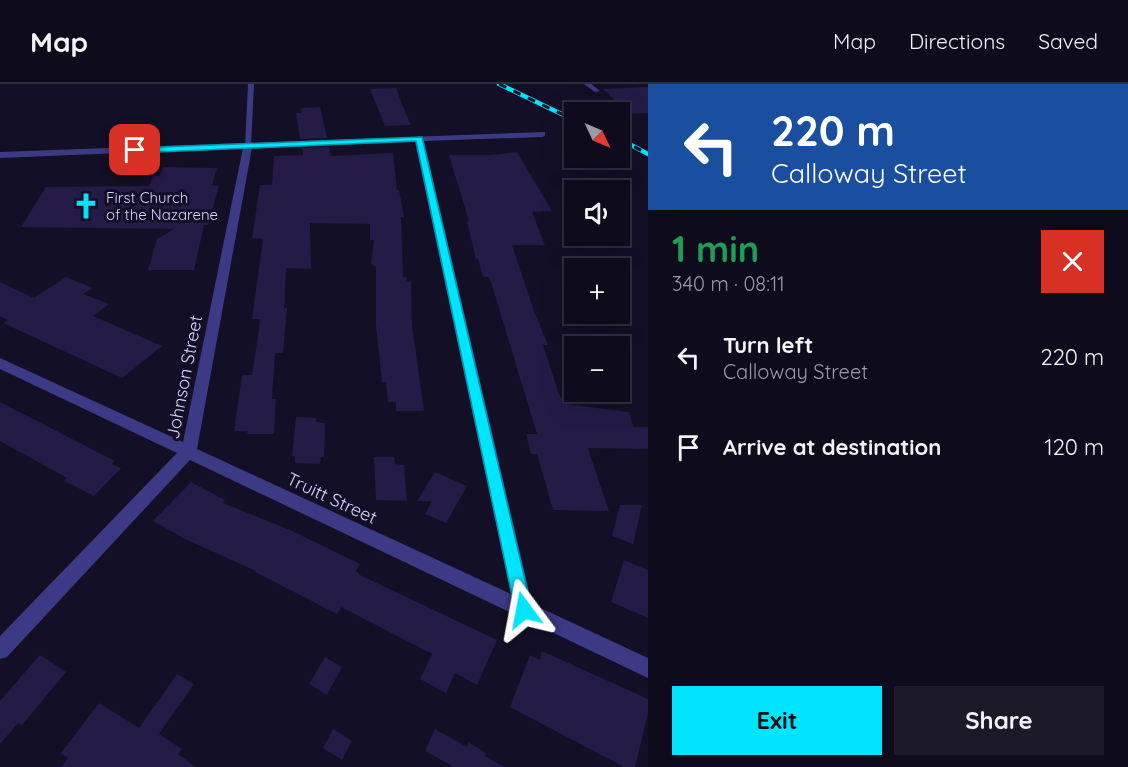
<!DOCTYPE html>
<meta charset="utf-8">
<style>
body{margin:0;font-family:Quicksand,sans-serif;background:#1c1929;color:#f1f3f6;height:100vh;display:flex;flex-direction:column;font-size:22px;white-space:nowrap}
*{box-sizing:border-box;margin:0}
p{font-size:20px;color:#9b9ba3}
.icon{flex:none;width:33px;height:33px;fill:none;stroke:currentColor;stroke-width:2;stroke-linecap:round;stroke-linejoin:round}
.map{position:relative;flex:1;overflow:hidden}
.panel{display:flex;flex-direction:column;background:#0e0b1c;width:480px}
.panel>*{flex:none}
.banner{background:#1a4fa0;color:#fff;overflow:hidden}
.needle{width:39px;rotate:134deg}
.buttons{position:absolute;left:564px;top:18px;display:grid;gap:12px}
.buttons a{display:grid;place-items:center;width:66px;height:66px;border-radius:0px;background:#0e0b1c;box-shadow:0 6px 24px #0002,0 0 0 2px #2e2b3b;font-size:30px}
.pin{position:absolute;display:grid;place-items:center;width:51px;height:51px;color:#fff;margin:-26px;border-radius:12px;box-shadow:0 3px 9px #0006}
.me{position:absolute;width:66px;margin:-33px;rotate:347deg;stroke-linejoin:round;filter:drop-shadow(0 0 4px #0008)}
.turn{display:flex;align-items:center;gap:21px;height:126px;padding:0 24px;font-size:27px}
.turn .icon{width:78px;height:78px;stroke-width:2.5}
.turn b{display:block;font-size:42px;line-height:51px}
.round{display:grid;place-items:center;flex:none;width:63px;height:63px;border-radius:0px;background:#1c1929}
.summary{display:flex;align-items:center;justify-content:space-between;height:102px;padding:0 24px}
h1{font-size:36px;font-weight:800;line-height:45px;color:#1e9e55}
.button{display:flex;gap:12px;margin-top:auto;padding:12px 24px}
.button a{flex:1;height:69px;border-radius:0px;background:#00e5ff;color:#111;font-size:24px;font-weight:800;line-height:69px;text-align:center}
.button a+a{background:#1c1929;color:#f1f3f6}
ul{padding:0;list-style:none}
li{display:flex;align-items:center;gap:18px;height:90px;padding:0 24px}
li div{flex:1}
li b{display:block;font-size:22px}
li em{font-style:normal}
header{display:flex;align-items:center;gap:36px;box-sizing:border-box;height:84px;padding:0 30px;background:#0e0b1c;border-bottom:2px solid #2e2b3b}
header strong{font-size:28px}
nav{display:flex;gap:33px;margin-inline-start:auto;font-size:21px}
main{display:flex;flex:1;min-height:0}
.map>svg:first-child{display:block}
.building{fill:#241b47}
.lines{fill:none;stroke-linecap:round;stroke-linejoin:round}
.lane{fill:#3d3a85;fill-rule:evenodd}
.street{fill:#3d3a85;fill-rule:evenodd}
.rail-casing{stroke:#00e5ff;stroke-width:4.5}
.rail{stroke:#130f26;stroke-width:3;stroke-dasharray:8;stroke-linecap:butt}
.route{fill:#00e5ff;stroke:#0095a6;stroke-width:1.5}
.labels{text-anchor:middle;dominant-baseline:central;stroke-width:6;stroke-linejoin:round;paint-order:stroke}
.far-poi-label{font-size:15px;fill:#d9d4ff;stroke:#130f26;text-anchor:start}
.street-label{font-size:18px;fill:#d9d4ff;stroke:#130f26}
</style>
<header>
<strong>Map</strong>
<nav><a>Map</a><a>Directions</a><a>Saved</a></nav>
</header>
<main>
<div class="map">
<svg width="648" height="683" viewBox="0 0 648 683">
<rect width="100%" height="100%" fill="#130f26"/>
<g class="building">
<polygon points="648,3 648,29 629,30 603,5"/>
<polygon points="396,4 403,23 411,41 385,42 370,5"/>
<polygon points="320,23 327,54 300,55 296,29 302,29 301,24"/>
<polygon points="329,63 331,72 393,69 397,106 399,106 404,133 401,133 403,193 406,193 407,197 411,198 412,241 424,327 396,327 396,318 388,318 386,298 382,298 376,241 376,183 371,180 374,156 370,156 370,140 310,139 311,185 286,184 284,224 287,224 283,269 275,269 272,315 276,315 274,350 247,350 248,347 234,347 242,291 252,291 260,238 259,235 252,235 263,155 252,154 260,101 272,101 274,72 303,71 302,64"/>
<polygon points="517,68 552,127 532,128 545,161 512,161 534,227 548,261 543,261 559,310 565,320 629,328 633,343 648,343 648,365 588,364 609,427 553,426 537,370 531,370 526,350 537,350 491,198 488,193 483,193 478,175 476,175 467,137 469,137 449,71 491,71"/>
<polygon points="163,83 217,84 212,101 219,102 208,141 204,141 194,186 148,186 157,155 174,145 21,143 46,103 149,102 153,92 159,92"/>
<polygon points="66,193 93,204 83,210 109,220 93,232 162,262 122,294 3,239 8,236 0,232 0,198 34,214"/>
<polygon points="0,318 115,377 112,380 121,384 94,412 64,397 67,394 0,357"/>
<polygon points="296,333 316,334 316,338 325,339 324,373 321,373 320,380 295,379 295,372 292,372"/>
<polygon points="374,373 394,373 395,380 404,381 407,417 376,416"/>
<polygon points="435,388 467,402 446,439 425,430 432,417 417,417"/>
<polygon points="191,398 225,416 223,419 290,446 360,480 356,487 360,491 497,556 477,601 455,589 446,609 420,595 432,570 341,523 337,530 255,488 256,487 187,456 153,437"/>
<polygon points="620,421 642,421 633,460 612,452"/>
<polygon points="624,476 648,486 648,534 611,518"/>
<polygon points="542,567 648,615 648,629 635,683 624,683 510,623 530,571 540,576"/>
<polygon points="40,571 66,588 22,641 18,639 0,660 0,617"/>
<polygon points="325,573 342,583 327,611 309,600"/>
<polygon points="177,590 194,600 159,650 182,665 178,670 196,683 61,683 68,674 61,669 99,619 139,644"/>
<polygon points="333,645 352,657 342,676 323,664"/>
<polygon points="435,645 467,663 468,658 486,669 485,672 504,683 454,683 425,667"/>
</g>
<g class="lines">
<g class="lane">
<polygon points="248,0 254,0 251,62 248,64 245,62"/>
<polygon points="584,0 591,0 600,7 595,8"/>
</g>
<path class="street" d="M545,48V52L542,53L424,57L532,520L648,574V594L190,376L7,573L0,575V552L177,369L0,285V274L183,358L243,64L0,74V68ZM415,58L511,510L197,365L252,64Z"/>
<g class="rail-casing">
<g id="rail">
<polyline points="499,0 574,36"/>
<polyline points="620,55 648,70"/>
</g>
</g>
<use href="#rail" class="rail"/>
</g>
<polygon class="route" points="422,53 532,526 530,531 524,534 518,531 515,526 416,57 135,69 131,66 135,64"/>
<defs>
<g id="church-bare" transform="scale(2.07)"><path d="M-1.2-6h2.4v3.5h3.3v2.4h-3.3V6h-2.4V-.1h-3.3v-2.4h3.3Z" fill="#00e5ff" stroke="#130f26" stroke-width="2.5" paint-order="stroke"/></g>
</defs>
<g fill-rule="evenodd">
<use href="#church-bare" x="86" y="122"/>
</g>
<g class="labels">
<g class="far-poi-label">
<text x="106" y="113">First Church<tspan x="106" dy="17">of the Nazarene</tspan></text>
</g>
<g class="street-label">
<text transform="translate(184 293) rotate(-79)">Johnson Street</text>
<text transform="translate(332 414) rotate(25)">Truitt Street</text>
</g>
</g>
</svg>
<div class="buttons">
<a><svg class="needle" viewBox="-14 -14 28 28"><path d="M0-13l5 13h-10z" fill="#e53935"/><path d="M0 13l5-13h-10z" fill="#9b9ba3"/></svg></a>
<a><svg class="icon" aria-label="sound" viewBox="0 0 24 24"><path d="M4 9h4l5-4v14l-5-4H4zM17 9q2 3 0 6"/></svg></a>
<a>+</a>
<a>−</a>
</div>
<div class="pin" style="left:135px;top:66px;background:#d93025"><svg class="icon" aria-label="arrive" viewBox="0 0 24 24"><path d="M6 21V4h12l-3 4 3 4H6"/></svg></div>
<svg class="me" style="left:524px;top:526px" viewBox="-20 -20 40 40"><path d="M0-17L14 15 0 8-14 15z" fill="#00e5ff" stroke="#fff" stroke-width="4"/></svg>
</div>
<section class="panel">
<div class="banner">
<div class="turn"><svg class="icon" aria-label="left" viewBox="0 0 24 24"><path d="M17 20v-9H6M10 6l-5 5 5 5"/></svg><div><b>220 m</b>Calloway Street</div></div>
</div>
<div class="summary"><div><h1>1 min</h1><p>340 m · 08:11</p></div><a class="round" style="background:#d93025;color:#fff"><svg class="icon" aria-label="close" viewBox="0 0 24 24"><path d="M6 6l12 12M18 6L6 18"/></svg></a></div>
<ul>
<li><svg class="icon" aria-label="left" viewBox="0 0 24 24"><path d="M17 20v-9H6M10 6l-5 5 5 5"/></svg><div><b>Turn left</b><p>Calloway Street</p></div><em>220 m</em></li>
<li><svg class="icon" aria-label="arrive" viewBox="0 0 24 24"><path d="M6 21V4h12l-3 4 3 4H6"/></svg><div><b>Arrive at destination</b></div><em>120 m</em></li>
</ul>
<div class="button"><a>Exit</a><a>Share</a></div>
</section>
</main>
